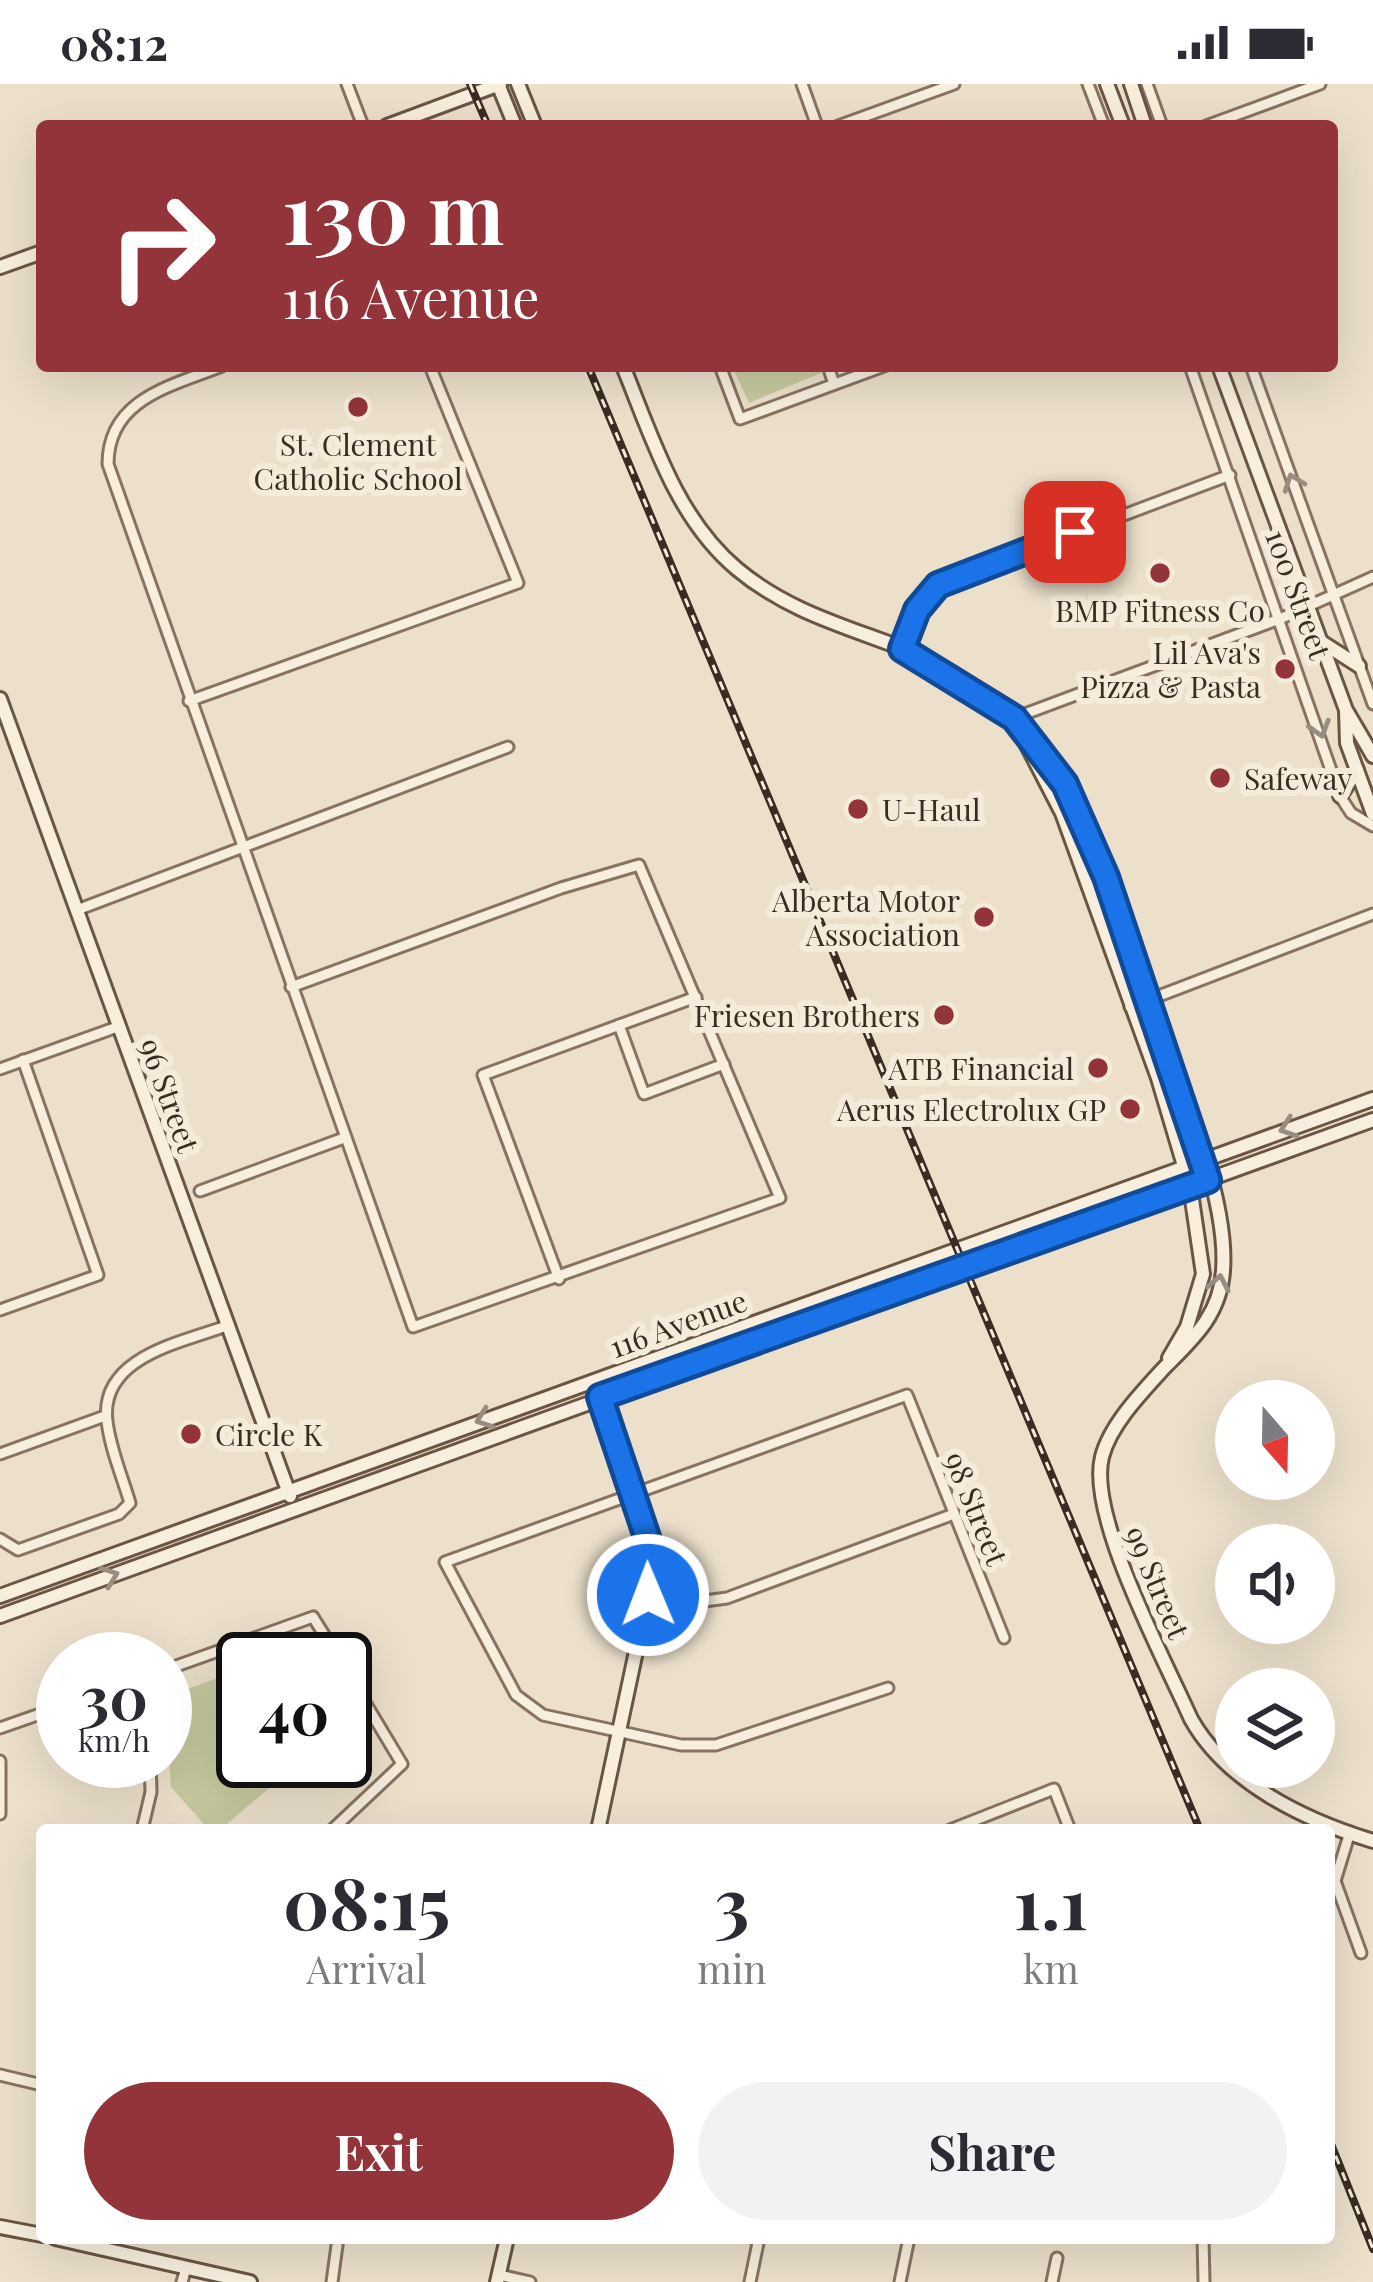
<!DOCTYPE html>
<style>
body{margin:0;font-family:"Playfair Display",serif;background:#f2f2f3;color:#2b2b33;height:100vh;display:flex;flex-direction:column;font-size:45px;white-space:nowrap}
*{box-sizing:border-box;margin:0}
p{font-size:39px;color:#7c7c81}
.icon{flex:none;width:66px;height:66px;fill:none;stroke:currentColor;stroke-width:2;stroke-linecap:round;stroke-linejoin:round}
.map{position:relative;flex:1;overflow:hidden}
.panel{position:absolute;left:36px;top:1740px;width:1299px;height:420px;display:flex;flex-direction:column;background:#fff;border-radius:12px;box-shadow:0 12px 48px #0002}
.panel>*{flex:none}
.top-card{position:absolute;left:36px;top:36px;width:1302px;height:252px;border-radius:12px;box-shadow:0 12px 48px #0002;background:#93343a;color:#fff;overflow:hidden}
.needle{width:78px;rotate:160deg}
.tools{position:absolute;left:1215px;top:1296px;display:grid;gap:24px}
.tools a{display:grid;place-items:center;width:120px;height:120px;border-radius:50%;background:#fff;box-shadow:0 12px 48px #0002;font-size:60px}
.speed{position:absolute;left:36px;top:1548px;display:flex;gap:24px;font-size:60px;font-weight:700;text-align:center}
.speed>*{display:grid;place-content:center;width:156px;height:156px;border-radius:50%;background:#fff;box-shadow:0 12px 48px #0002;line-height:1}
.speed small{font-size:30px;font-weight:400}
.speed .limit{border:6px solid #111;border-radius:18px;background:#fff;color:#111}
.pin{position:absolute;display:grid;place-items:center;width:102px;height:102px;color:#fff;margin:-51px;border-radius:24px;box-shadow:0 6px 18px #0006}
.me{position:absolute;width:132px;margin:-66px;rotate:359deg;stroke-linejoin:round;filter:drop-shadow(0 0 9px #0008)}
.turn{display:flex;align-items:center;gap:42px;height:252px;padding:0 48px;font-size:54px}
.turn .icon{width:156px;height:156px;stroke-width:2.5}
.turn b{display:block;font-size:84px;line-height:102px}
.eta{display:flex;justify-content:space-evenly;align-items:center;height:204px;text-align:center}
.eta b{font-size:72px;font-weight:700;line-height:84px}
.action{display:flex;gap:24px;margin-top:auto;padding:24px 48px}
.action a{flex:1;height:138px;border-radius:72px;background:#93343a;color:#fff;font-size:48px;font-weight:700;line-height:138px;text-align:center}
.action a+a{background:#f2f2f3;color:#2b2b33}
.status{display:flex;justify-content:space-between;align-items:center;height:84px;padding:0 60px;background:#fff;direction:ltr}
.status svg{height:33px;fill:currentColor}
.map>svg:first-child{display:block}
.green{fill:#c7ca9f}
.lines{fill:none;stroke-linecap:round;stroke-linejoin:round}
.street-casing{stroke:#887360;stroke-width:15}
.secondary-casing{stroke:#6a5543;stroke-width:18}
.street{stroke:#f7eede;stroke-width:9}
.secondary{stroke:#f7eede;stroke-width:12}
.rail-casing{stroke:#3a2c22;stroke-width:8}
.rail{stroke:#f4ebda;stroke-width:3;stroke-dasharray:9;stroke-linecap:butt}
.oneway{stroke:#988d80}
.route-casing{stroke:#114b97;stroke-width:30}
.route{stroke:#1a73e8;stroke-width:21}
.poi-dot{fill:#93343a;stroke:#f4ebda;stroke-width:4.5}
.labels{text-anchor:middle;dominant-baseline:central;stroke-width:12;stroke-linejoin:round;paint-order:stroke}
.poi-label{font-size:30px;fill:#3a2c22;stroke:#f4ebda;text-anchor:end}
.street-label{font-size:30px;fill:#3a2c22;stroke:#f4ebda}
</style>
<div class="status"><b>08:12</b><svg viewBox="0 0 49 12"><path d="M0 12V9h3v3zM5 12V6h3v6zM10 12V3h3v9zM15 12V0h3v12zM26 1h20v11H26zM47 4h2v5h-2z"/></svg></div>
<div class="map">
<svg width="1373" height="2198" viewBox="0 0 1373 2198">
<rect width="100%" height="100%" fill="#ece0cb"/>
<g class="green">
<polygon points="732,282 819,282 821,289 749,319"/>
<polygon points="243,1585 243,1677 301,1677 220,1746 209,1746 171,1703 165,1613"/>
</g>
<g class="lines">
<g class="street-casing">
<g id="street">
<polyline points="347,0 363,42"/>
<polyline points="802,0 817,42"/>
<polyline points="1088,0 1104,42"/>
<polyline points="1147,0 1162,42"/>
<polyline points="838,42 954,0"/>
<polyline points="1206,42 1320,0"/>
<path d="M222,282C171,302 108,315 108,380L413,1243L780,1114L639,781L561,804L291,903"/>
<polyline points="720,282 740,335 884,282"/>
<polyline points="828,282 834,300"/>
<polyline points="1190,282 1340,712 1351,729 1373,742"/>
<polyline points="1251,282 1373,620"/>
<polyline points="902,564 917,525 938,501 1230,391"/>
<polyline points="189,617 518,499 430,282"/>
<polyline points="1014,634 1282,534 1373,493"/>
<polyline points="77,826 508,663"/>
<polyline points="1130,923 1373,830"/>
<polyline points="619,941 644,1010 724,980"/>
<polyline points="0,985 120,942"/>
<polyline points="200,1107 344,1054"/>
<polyline points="559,1195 483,991 696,913"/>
<polyline points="0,1226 98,1191 23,976"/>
<polyline points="0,1370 105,1332"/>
<path d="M0,1455L18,1466L119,1430L130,1419C122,1392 110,1364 107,1337C99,1272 184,1258 229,1241"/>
<polyline points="648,1511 697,1518 727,1514 954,1430"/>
<polyline points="165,1586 313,1533 339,1575"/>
<polyline points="888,1604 716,1661 681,1661 543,1631 516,1611 445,1478 907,1311 1004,1554"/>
<polyline points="0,1644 63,1622"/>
<polyline points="0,1677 0,1730"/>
<polyline points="142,1746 151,1708 150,1677"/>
<polyline points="332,1746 402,1680 345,1585"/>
<polyline points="950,1746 1054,1705 1070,1746"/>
<polyline points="1350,1748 1335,1797 1361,1869"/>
<polyline points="0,1991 42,2001"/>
<polyline points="1203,2154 1204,2198"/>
<polyline points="499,2191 530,2198"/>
<polyline points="182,2198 186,2184"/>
<polyline points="332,2198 338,2154"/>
<polyline points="750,2198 759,2154"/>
<polyline points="900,2198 909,2154"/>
<polyline points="1052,2198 1057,2174"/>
</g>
</g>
<g class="secondary-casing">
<g id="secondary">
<polyline points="498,0 515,42"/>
<polyline points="518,0 535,42"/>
<polyline points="1107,0 1123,42"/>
<polyline points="1131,0 1145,42"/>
<polyline points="387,42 500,0"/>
<polyline points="0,183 42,168"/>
<path d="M623,282C652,353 676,434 737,485C786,526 841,541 899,563C976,593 1048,654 1081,730C1108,791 1125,856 1148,918C1175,990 1229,1110 1223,1187C1220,1231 1193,1255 1164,1284C1142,1308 1110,1341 1102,1373C1087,1432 1165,1576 1191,1635C1227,1699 1304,1736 1373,1757"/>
<polyline points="1219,282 1346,626 1373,672"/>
<polyline points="1320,557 1359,582"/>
<polyline points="0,615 290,1412"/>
<polyline points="1346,627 1347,659 1373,730"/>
<polyline points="1016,640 1062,729 1158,994 1190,1102 1203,1190 1187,1243 1169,1274"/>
<polyline points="1340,712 1357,686"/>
<polyline points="0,1512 1373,1015"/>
<polyline points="0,1532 1373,1036"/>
<polyline points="598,1746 648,1511 648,1456 598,1308"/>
<polyline points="0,2143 42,2151"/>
<polyline points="55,2154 250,2198"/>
<polyline points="497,2198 507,2154"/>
</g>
</g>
<use href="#street" class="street"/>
<use href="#secondary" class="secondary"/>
<g class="rail-casing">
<g id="rail">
<polyline points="470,0 488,42"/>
<polyline points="588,282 1200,1746"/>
<polyline points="1329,2055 1373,2165"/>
</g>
</g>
<use href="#rail" class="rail"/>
</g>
<defs><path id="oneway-chevron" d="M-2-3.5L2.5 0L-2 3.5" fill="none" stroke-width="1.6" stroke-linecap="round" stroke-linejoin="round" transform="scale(3)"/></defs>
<g class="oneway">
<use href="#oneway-chevron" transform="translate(1293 398) rotate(-110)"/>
<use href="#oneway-chevron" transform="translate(1320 645) rotate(73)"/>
<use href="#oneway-chevron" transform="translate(1288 1044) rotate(161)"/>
<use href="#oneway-chevron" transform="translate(1219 1199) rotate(-79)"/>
<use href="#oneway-chevron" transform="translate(484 1335) rotate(160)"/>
<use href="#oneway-chevron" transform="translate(110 1492) rotate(-20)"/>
</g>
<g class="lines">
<g class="route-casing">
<polyline id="route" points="648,1511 648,1456 600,1313 1208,1096 1106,793 1065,700 1014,634 902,565 917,526 938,501 1075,448"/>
</g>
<use href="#route" class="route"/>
</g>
<g class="poi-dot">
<circle cx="358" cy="323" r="12"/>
<circle cx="1160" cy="489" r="12"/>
<circle cx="1285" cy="585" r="12"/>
<circle cx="1220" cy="694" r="12"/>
<circle cx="858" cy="725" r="12"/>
<circle cx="984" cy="833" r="12"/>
<circle cx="944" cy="931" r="12"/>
<circle cx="1098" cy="984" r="12"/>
<circle cx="1130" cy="1025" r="12"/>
<circle cx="191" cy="1350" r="12"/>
</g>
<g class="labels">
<g class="poi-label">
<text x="358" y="360" text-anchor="middle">St. Clement<tspan x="358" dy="34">Catholic School</tspan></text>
<text x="1160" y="526" text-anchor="middle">BMP Fitness Co</text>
<text x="1261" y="568">Lil Ava's<tspan x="1261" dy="34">Pizza &amp; Pasta</tspan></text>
<text x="1244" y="694" text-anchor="start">Safeway</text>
<text x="882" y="725" text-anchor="start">U-Haul</text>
<text x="960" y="816">Alberta Motor<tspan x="960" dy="34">Association</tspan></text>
<text x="920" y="931">Friesen Brothers</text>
<text x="1074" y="984">ATB Financial</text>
<text x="1106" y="1025">Aerus Electrolux GP</text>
<text x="215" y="1350" text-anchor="start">Circle K</text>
</g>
<g class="street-label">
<text transform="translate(1299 510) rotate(70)">100 Street</text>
<text transform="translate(170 1011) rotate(70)">96 Street</text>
<text transform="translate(678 1239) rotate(-20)">116 Avenue</text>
<text transform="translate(977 1424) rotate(68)">98 Street</text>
<text transform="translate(1158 1498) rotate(67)">99 Street</text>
</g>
</g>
</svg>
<div class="tools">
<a><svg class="needle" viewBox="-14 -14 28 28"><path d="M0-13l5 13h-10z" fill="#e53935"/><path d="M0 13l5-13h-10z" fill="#7c7c81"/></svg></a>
<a><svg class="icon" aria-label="sound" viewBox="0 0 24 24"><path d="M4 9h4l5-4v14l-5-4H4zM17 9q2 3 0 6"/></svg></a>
<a><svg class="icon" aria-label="layers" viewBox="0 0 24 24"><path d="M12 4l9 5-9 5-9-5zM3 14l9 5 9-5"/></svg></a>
</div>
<div class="speed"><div>30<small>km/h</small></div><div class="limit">40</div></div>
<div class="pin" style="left:1075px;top:448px;background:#d93025"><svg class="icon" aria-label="arrive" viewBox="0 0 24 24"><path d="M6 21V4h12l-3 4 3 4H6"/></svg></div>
<svg class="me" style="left:648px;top:1511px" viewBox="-20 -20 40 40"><circle r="17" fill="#1a73e8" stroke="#fff" stroke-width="3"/><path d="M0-11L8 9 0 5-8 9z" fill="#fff"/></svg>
<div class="top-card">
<div class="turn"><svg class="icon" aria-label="right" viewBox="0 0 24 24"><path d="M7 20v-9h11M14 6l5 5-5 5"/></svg><div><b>130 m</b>116 Avenue</div></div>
</div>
<section class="panel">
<div class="eta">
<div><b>08:15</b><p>Arrival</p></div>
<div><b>3</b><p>min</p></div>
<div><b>1.1</b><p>km</p></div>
</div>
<div class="action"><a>Exit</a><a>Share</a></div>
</section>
</div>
